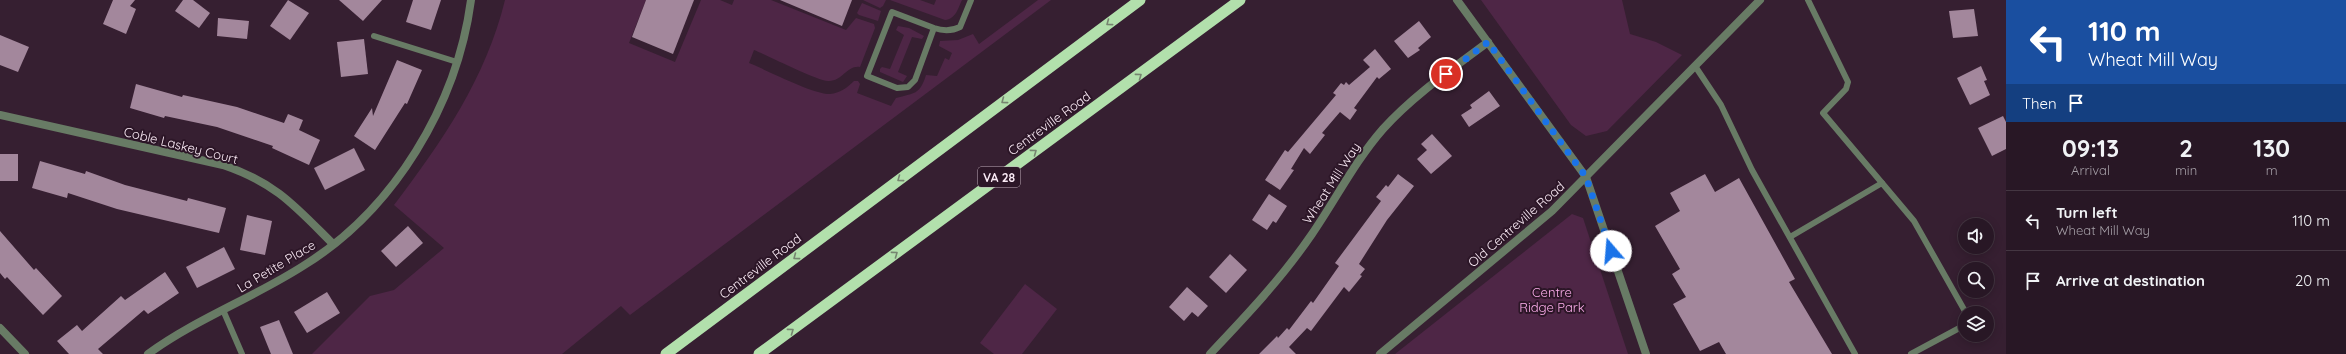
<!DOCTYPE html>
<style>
body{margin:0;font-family:Quicksand,sans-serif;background:#342432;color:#f1f3f6;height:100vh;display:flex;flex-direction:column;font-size:15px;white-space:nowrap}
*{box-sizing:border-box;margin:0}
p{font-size:13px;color:#a59fa7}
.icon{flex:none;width:22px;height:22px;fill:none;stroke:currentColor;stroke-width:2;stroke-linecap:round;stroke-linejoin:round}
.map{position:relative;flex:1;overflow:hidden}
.drawer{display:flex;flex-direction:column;background:#281725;width:340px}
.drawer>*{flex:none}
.hud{background:#1a4fa0;color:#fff;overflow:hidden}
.buttons{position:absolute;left:1958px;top:218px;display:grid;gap:8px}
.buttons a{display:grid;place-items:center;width:36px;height:36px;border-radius:50%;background:#281725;box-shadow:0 2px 10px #0003,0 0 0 1px #443642;font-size:20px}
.pin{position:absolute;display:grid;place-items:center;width:34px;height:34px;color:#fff;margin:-17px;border:2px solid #fff;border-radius:50%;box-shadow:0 1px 4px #0007}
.me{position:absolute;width:44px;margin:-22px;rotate:342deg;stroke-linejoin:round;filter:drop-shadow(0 0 3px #0008)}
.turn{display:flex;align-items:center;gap:14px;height:84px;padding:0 16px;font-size:18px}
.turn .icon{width:52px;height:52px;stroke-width:2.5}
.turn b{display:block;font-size:28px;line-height:34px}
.then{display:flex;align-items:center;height:38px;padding:0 16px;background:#0003;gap:8px;font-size:15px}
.eta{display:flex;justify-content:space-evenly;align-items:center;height:68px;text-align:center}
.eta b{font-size:24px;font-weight:700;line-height:28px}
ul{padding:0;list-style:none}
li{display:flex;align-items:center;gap:12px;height:60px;padding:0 16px;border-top:1px solid #443642}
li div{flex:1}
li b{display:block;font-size:15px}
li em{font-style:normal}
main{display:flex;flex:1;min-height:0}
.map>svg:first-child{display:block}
.green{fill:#4e2646}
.building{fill:#a3879c}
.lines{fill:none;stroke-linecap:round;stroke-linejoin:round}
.service{stroke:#687b65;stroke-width:6}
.minor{stroke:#687b65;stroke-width:8}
.tertiary{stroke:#687b65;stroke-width:8}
.trunk{stroke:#b2e0ac;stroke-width:11}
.oneway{stroke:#768570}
.route{stroke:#1a73e8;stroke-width:7;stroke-dasharray:0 12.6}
.labels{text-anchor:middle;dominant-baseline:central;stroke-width:4;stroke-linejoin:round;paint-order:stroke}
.shield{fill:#2c1627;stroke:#bdabb8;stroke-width:1}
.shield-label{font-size:12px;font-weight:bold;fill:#fbebf6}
.street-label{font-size:13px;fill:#fbebf6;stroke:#2c1627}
.park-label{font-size:13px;fill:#fdaeec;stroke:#2c1627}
</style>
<main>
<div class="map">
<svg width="2006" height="354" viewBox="0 0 2006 354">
<rect width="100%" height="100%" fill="#361f31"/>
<g class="green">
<path d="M505,0H646L629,43L675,62L701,0H720L732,5L734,0H771L846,30L856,18L874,24L875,28L860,67C847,65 842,82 828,81C815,80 769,56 754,50L749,63C767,70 812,94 830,94C840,93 847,88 854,81H858L860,84L857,93L891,106L896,98C914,93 920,95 926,75L937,76L945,58L949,60L952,53L939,46L940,41L958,40L973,34L979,44L1038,0H1051L630,315L621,306L562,354H312L370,296L394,290L444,248L394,205C442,142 486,78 505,0Z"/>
<polygon points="863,0 886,0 883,6 880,8"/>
<path d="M890,0H920L934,5L936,0H962C958,8 956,19 945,20Z"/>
<polygon points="1481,0 1622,0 1630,34 1656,42 1682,55 1607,131 1586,136 1571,125"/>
<polygon points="862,3 881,11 878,21 859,15 857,13"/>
<polygon points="898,26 909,28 924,36 922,39 912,37 898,72 907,76 903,82 880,72 880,69 882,67 890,69 904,35 896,30"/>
<polygon points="1572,214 1583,218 1628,354 1395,354"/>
<polygon points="1025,284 1057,309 1022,354 994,354 980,343"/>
</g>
<g class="building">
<polygon points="113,0 135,0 130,6 136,9 126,34 103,24"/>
<polygon points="183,0 193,0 210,13 199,28 175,11"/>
<polygon points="288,0 309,13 290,40 270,26"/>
<polygon points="339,0 382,0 363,21"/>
<polygon points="413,0 441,0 431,30 406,22"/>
<polygon points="646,0 694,0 673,54 632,37"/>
<polygon points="780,0 852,0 842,26"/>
<polygon points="1974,9 1978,36 1953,38 1949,11"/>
<polygon points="218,18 249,21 247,39 217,36"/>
<polygon points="1419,21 1431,37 1418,48 1420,50 1408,58 1394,41"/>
<polygon points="0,35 29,47 18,72 0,65"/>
<polygon points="364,39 368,74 341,77 337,42"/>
<polygon points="1375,49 1391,69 1379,79 1377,77 1354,108 1357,110 1350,120 1340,112 1322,133 1325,135 1310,154 1304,148 1291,169 1294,170 1280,190 1265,180 1285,150 1288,152 1336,95 1333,93 1341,83 1344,85 1346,82 1349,85 1370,67 1363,60"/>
<polygon points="397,60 422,70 407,104 405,103 375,150 354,136 372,108 373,116"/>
<polygon points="1981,66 1987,80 1984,81 1990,95 1970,105 1957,78"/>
<polygon points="136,84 182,97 183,95 237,107 284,123 288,114 303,120 299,130 320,140 309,165 272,148 273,146 217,127 165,116 164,118 130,108"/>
<polygon points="1489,91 1500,106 1469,127 1461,115 1472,108 1470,105"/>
<polygon points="2003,116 2006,122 2006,149 1992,156 1978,128"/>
<polygon points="1432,134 1452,156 1431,174 1417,159 1427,150 1421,144"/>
<polygon points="354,148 365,170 325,190 314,168"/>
<rect x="0" y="154" width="18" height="27"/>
<polygon points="40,161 85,174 86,171 125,185 187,201 188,198 226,208 219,233 117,209 68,193 67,198 32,188"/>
<polygon points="1398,174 1414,186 1387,220 1359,264 1365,269 1360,275 1362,276 1349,292 1344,287 1311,331 1307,328 1289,347 1296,354 1259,354 1277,336 1278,338 1287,328 1289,330 1311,301 1313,303 1339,266 1335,263 1381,201 1376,197 1386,185 1388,187"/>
<polygon points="1705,174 1715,192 1739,178 1795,279 1789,282 1832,354 1726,354 1719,342 1700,351 1673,304 1686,297 1672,274 1680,269 1655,226 1680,211 1670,193"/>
<polygon points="1269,194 1287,206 1276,223 1273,221 1267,230 1252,220"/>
<polygon points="247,215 272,221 265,255 240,250"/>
<polygon points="408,226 423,243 396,267 381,251"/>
<polygon points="0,231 34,270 36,268 62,296 43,315 7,277 5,279 0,273"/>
<polygon points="224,247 235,269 197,288 186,267"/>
<polygon points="1230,254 1247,270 1226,293 1209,277"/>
<polygon points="165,272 179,293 148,314 144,310 98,349 103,354 69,354 57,341 77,325 82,331 121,296 125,300"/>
<polygon points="1187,287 1208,306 1198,317 1192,312 1184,321 1169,307"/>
<polygon points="327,292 340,313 307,333 294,312"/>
<polygon points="279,320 293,354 271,354 260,327"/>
</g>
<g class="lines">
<g class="service">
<polyline points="1808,0 1848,82 1846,89 1823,113 1882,183"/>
<path d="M934,28L915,80L908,87L897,88L867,76L892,12L934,28C943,31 952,31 960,27L971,0"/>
<polyline points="374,36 457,62"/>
<polyline points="1695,66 1721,105 1752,170 1855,354"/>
<polyline points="1790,237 1882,183 1914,221 1966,313"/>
<polyline points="223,310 242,354"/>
<polyline points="1911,354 1965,325"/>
</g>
<g class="minor">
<path d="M0,115L223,165C276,183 295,206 333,244"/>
<polyline points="0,328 25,354"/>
<path d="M148,354C196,319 253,298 303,266C394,210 457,105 471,0"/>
<path d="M1210,354C1246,316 1282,278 1312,234C1336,199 1355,161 1383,129C1414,95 1452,69 1488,42"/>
</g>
<g class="tertiary">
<polyline points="1457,0 1586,177 1646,354"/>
<polyline points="1380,354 1552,211 1760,0"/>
</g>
<g class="trunk">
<polyline points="666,354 1140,0"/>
<polyline points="759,354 1240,0"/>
</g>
</g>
<defs><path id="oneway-chevron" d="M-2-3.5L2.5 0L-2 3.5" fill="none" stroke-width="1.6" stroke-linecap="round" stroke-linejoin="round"/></defs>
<g class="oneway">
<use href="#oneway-chevron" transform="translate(1109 23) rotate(143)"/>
<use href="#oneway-chevron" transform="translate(1139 76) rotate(-36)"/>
<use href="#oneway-chevron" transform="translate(1004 101) rotate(143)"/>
<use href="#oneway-chevron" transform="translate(1034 152) rotate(-36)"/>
<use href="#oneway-chevron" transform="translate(900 179) rotate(143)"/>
<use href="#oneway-chevron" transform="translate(895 254) rotate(-36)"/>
<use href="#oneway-chevron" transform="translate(796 257) rotate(143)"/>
<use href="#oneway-chevron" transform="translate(791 331) rotate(-36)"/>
</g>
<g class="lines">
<polyline class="route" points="1446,74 1488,42 1586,177 1611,251"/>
</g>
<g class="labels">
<rect class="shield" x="978" y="167" width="42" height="20" rx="3"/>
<g class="shield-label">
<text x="999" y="177">VA 28</text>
</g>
<g class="street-label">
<text transform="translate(1049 123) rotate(-36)">Centreville Road</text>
<text transform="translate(181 145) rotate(14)">Coble Laskey Court</text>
<text transform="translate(1331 183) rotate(-57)">Wheat Mill Way</text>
<text transform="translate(1516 224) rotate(-41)">Old Centreville Road</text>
<text transform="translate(276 266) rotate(-31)">La Petite Place</text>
<text transform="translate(760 266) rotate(-37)">Centreville Road</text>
</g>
<g class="park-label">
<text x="1552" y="292">Centre<tspan x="1552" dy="15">Ridge Park</tspan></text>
</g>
</g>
</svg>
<div class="buttons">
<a><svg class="icon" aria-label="sound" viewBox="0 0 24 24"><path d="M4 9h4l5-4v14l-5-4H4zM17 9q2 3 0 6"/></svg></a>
<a><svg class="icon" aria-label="search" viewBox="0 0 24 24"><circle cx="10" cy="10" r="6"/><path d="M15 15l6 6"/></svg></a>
<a><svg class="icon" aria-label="layers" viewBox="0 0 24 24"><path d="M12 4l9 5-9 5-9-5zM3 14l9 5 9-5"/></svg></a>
</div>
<div class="pin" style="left:1446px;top:74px;background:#d93025"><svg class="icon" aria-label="arrive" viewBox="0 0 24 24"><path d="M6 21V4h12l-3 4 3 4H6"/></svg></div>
<svg class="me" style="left:1611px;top:251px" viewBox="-20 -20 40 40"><circle r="19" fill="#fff"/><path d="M0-13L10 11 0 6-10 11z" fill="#1a73e8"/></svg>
</div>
<section class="drawer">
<div class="hud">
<div class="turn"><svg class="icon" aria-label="left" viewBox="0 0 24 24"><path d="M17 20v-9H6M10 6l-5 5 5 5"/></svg><div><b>110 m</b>Wheat Mill Way</div></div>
<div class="then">Then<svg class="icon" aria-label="arrive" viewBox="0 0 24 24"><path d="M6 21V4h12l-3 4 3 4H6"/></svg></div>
</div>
<div class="eta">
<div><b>09:13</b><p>Arrival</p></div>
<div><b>2</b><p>min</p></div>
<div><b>130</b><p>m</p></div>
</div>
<ul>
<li><svg class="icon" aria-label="left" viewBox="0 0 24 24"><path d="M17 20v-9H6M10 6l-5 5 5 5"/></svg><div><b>Turn left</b><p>Wheat Mill Way</p></div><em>110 m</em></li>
<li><svg class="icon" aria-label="arrive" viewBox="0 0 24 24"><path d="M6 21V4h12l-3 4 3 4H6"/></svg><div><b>Arrive at destination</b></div><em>20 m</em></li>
</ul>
</section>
</main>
